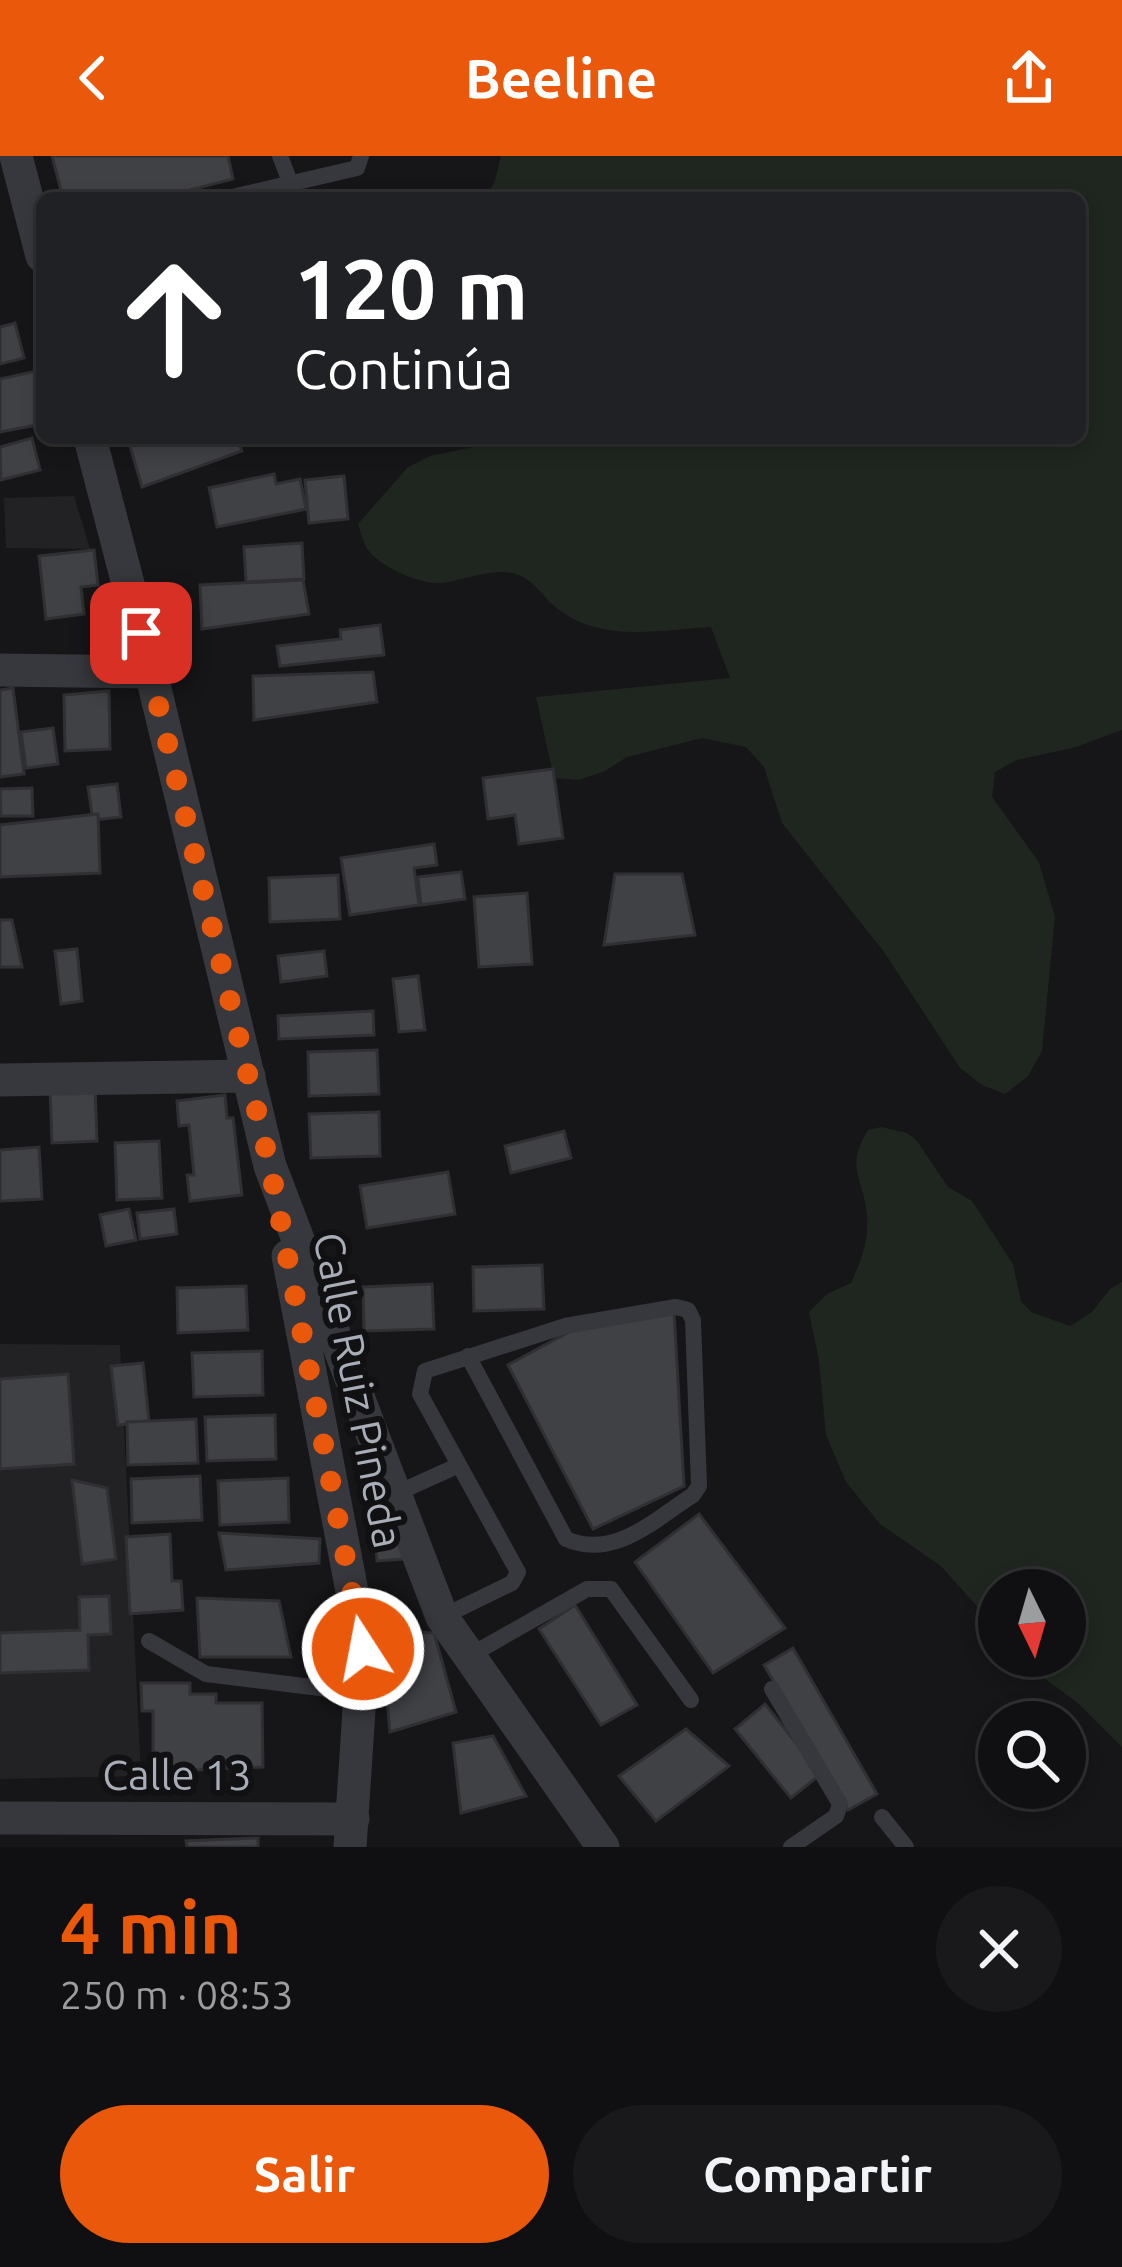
<!DOCTYPE html>
<html lang="es">
<meta charset="utf-8">
<style>
body{margin:0;font-family:Ubuntu,sans-serif;background:#19191b;color:#f1f3f6;height:100vh;display:flex;flex-direction:column;font-size:45px;white-space:nowrap}
*{box-sizing:border-box;margin:0}
p{font-size:39px;color:#9c9d9f}
.icon{flex:none;width:66px;height:66px;fill:none;stroke:currentColor;stroke-width:2;stroke-linecap:round;stroke-linejoin:round}
.map{position:relative;height:1691px;overflow:hidden}
.details{display:flex;flex-direction:column;background:#101012;flex:1}
.details>*{flex:none}
.top-card{position:absolute;left:36px;top:36px;width:1050px;height:252px;border-radius:18px;box-shadow:0 6px 18px #0003,0 0 0 3px #303032;background:#202124;color:#fff;overflow:hidden}
.needle{width:78px;rotate:175deg}
.buttons{position:absolute;left:978px;top:1413px;display:grid;gap:24px}
.buttons a{display:grid;place-items:center;width:108px;height:108px;border-radius:50%;background:#101012;box-shadow:0 6px 18px #0003,0 0 0 3px #303032;font-size:60px}
.pin{position:absolute;display:grid;place-items:center;width:102px;height:102px;color:#fff;margin:-51px;border-radius:24px;box-shadow:0 6px 18px #0006}
.me{position:absolute;width:132px;margin:-66px;rotate:349deg;stroke-linejoin:round;filter:drop-shadow(0 0 9px #0008)}
.turn{display:flex;align-items:center;gap:42px;height:252px;padding:0 60px;font-size:54px}
.turn .icon{width:156px;height:156px;stroke-width:2.5}
.turn b{display:block;font-size:84px;line-height:102px}
.round{display:grid;place-items:center;flex:none;width:126px;height:126px;border-radius:63px;background:#19191b}
.headline{display:flex;align-items:center;justify-content:space-between;height:204px;padding:0 60px}
h1{font-size:72px;font-weight:600;line-height:90px;color:#ea580c}
.action{display:flex;gap:24px;margin-top:auto;padding:24px 60px}
.action a{flex:1;height:138px;border-radius:72px;background:#ea580c;color:#fff;font-size:48px;font-weight:600;line-height:138px;text-align:center}
.action a+a{background:#19191b;color:#f1f3f6}
header{display:flex;justify-content:space-between;align-items:center;height:156px;padding:0 60px;background:#ea580c;color:#fff;font-size:54px;font-weight:600}
.map>svg:first-child{display:block}
.built{fill:#222225}
.green{fill:#1e261f}
.building{fill:#404145;stroke:#303034;stroke-width:3}
.lines{fill:none;stroke-linecap:round;stroke-linejoin:round}
.lane{stroke:#37383d;stroke-width:16}
.street{stroke:#37383d;stroke-width:33}
.route{stroke:#ea580c;stroke-width:21;stroke-dasharray:0 37.8}
.labels{text-anchor:middle;dominant-baseline:central;stroke-width:12;stroke-linejoin:round;paint-order:stroke}
.street-label{font-size:42px;fill:#a8adb8;stroke:#111113}
</style>
<header><svg class="icon" aria-label="back" viewBox="0 0 24 24"><path d="M15 5l-7 7 7 7"/></svg>Beeline<svg class="icon" aria-label="share" viewBox="0 0 24 24"><path d="M12 15V3M7 8l5-5 5 5M5 13v7h14v-7"/></svg></header>
<div class="map">
<svg width="1122" height="1691" viewBox="0 0 1122 1691">
<rect width="100%" height="100%" fill="#161618"/>
<g class="built">
<polygon points="74,340 90,393 6,392 4,342"/>
<polygon points="0,1188 120,1189 141,1620 0,1623"/>
</g>
<g class="green">
<path d="M501,0H1122V574L1076,591L1017,604L995,616L992,641L1039,706L1055,761L1042,895L1028,920L1005,938L982,929L960,912L884,796L782,667L764,611L746,591L702,582L627,601L605,615L579,624L554,622L536,541L730,522L711,471C660,474 602,487 558,453C543,442 535,424 516,418C493,411 465,424 442,427C421,429 380,411 368,394C363,387 361,376 358,368L408,311L430,300L478,290L484,282H1080V42H486L495,25Z"/>
<path d="M881,971L907,977L917,985L948,1031L972,1045L1013,1108L1021,1145L1031,1156L1070,1170L1092,1156L1110,1133L1122,1126V1591L1078,1547L1037,1517L1021,1500H1065V1434H999V1475L941,1410L880,1368L846,1326L826,1279L819,1205L809,1156L827,1138L851,1127C861,1105 869,1085 867,1060C864,1021 844,1013 868,974Z"/>
</g>
<g class="building">
<polygon points="52,0 228,0 233,23 159,42 63,42"/>
<polygon points="15,167 24,202 0,208 0,171"/>
<polygon points="41,214 42,268 0,276 0,223"/>
<polygon points="32,282 40,314 1,324 0,291"/>
<polygon points="147,282 236,282 242,295 142,331 130,290"/>
<polygon points="274,318 276,328 300,323 306,353 217,371 209,332"/>
<polygon points="344,320 348,363 309,367 305,324"/>
<polygon points="302,387 304,423 246,426 244,391"/>
<polygon points="94,394 98,429 81,431 84,458 46,463 39,400"/>
<polygon points="303,424 309,458 202,473 200,429"/>
<polygon points="380,469 384,499 280,510 277,490 341,483 340,474"/>
<polygon points="373,516 377,546 254,564 253,520"/>
<polygon points="13,532 24,618 0,621 0,534"/>
<polygon points="109,535 110,593 65,595 64,539"/>
<polygon points="53,572 58,608 26,612 21,576"/>
<polygon points="553,613 563,682 519,688 515,659 488,663 483,622"/>
<polygon points="117,628 121,661 93,664 88,631"/>
<polygon points="32,632 33,660 1,660 0,633"/>
<polygon points="98,658 100,717 0,721 0,669"/>
<polygon points="434,688 437,709 414,712 419,749 350,759 341,702"/>
<polygon points="461,716 465,743 421,749 418,721"/>
<polygon points="615,718 682,718 695,779 604,789"/>
<polygon points="338,719 340,763 270,766 269,722"/>
<polygon points="527,737 532,808 479,811 474,741"/>
<polygon points="0,764 12,764 22,811 0,811"/>
<polygon points="77,793 82,845 61,848 55,795"/>
<polygon points="324,795 327,820 281,826 278,800"/>
<polygon points="418,820 425,874 399,876 393,823"/>
<polygon points="373,855 374,879 279,883 278,860"/>
<polygon points="377,894 379,938 309,940 308,896"/>
<polygon points="95,929 97,985 52,987 50,931"/>
<polygon points="225,939 227,962 233,962 242,1039 190,1045 187,1019 194,1019 189,969 179,970 177,945"/>
<polygon points="379,956 380,1000 311,1002 309,958"/>
<polygon points="564,975 571,1002 511,1017 505,990"/>
<polygon points="159,985 162,1042 117,1044 115,987"/>
<polygon points="39,991 42,1043 0,1045 0,994"/>
<polygon points="448,1016 455,1058 367,1072 360,1030"/>
<polygon points="129,1053 136,1084 106,1090 100,1059"/>
<polygon points="174,1053 177,1078 140,1083 137,1057"/>
<polygon points="542,1109 544,1153 474,1155 473,1111"/>
<polygon points="432,1128 434,1173 364,1175 363,1131"/>
<polygon points="246,1130 248,1174 178,1177 177,1132"/>
<polygon points="674,1156 684,1330 593,1373 508,1209 580,1170"/>
<polygon points="262,1195 263,1239 194,1241 192,1197"/>
<polygon points="143,1207 149,1266 118,1269 111,1210"/>
<polygon points="68,1218 74,1308 0,1313 0,1223"/>
<polygon points="275,1259 276,1303 207,1305 205,1261"/>
<polygon points="196,1263 198,1307 128,1309 127,1266"/>
<polygon points="200,1320 202,1364 132,1367 131,1323"/>
<polygon points="288,1322 289,1366 220,1369 218,1325"/>
<polygon points="72,1324 107,1332 116,1403 82,1408"/>
<polygon points="699,1358 785,1472 713,1517 635,1406"/>
<polygon points="399,1362 403,1403 377,1405 374,1364"/>
<polygon points="219,1377 320,1383 319,1407 226,1414"/>
<polygon points="170,1378 172,1425 181,1425 183,1454 130,1458 126,1381"/>
<polygon points="109,1440 111,1478 88,1479 89,1514 0,1517 0,1477 80,1474 79,1441"/>
<polygon points="197,1442 279,1445 291,1501 200,1501"/>
<polygon points="575,1449 637,1549 601,1569 539,1473"/>
<polygon points="380,1474 434,1477 456,1556 390,1576"/>
<polygon points="793,1492 877,1638 848,1654 764,1509"/>
<polygon points="141,1527 190,1527 190,1538 216,1538 216,1547 262,1547 263,1611 153,1616 153,1555 142,1555"/>
<polygon points="765,1548 821,1618 791,1642 735,1573"/>
<polygon points="686,1573 729,1610 656,1665 619,1620"/>
<polygon points="493,1580 526,1640 461,1657 453,1587"/>
<polygon points="258,1682 258,1691 187,1691 186,1685"/>
</g>
<g class="lines">
<g class="lane">
<polyline points="280,0 290,26"/>
<polyline points="228,42 357,12 361,0"/>
<polyline points="395,1338 457,1310"/>
<path d="M442,1461L512,1427L518,1416L420,1238L425,1215L565,1170L676,1151L688,1154L693,1164L699,1330L693,1339C654,1364 614,1404 566,1383L468,1200"/>
<polyline points="149,1485 206,1518 360,1537"/>
<polyline points="469,1500 587,1433 611,1433 691,1544"/>
<polyline points="772,1533 840,1648 836,1660 791,1691"/>
<polyline points="882,1661 906,1691"/>
</g>
<g class="street">
<polyline points="16,0 42,100"/>
<polyline points="90,282 151,516 270,1010 442,1461 603,1691"/>
<polyline points="0,514 151,516"/>
<polyline points="0,924 249,920"/>
<polyline points="288,1100 363,1493 350,1691"/>
<polyline points="0,1662 353,1663"/>
</g>
</g>
<g class="lines">
<polyline class="route" points="141,477 270,1010 363,1493"/>
</g>
<g class="labels">
<g class="street-label">
<text transform="translate(359 1234) rotate(79)">Calle Ruiz Pineda</text>
<text x="177" y="1618">Calle 13</text>
</g>
</g>
</svg>
<div class="buttons">
<a><svg class="needle" viewBox="-14 -14 28 28"><path d="M0-13l5 13h-10z" fill="#e53935"/><path d="M0 13l5-13h-10z" fill="#9c9d9f"/></svg></a>
<a><svg class="icon" aria-label="search" viewBox="0 0 24 24"><circle cx="10" cy="10" r="6"/><path d="M15 15l6 6"/></svg></a>
</div>
<div class="pin" style="left:141px;top:477px;background:#d93025"><svg class="icon" aria-label="arrive" viewBox="0 0 24 24"><path d="M6 21V4h12l-3 4 3 4H6"/></svg></div>
<svg class="me" style="left:363px;top:1493px" viewBox="-20 -20 40 40"><circle r="17" fill="#ea580c" stroke="#fff" stroke-width="3"/><path d="M0-11L8 9 0 5-8 9z" fill="#fff"/></svg>
<div class="top-card">
<div class="turn"><svg class="icon" aria-label="ahead" viewBox="0 0 24 24"><path d="M12 20V5M6 11l6-6 6 6"/></svg><div><b>120 m</b>Continúa</div></div>
</div>
</div>
<section class="details">
<div class="headline"><div><h1>4 min</h1><p>250 m · 08:53</p></div><a class="round"><svg class="icon" aria-label="close" viewBox="0 0 24 24"><path d="M6 6l12 12M18 6L6 18"/></svg></a></div>
<div class="action"><a>Salir</a><a>Compartir</a></div>
</section>
